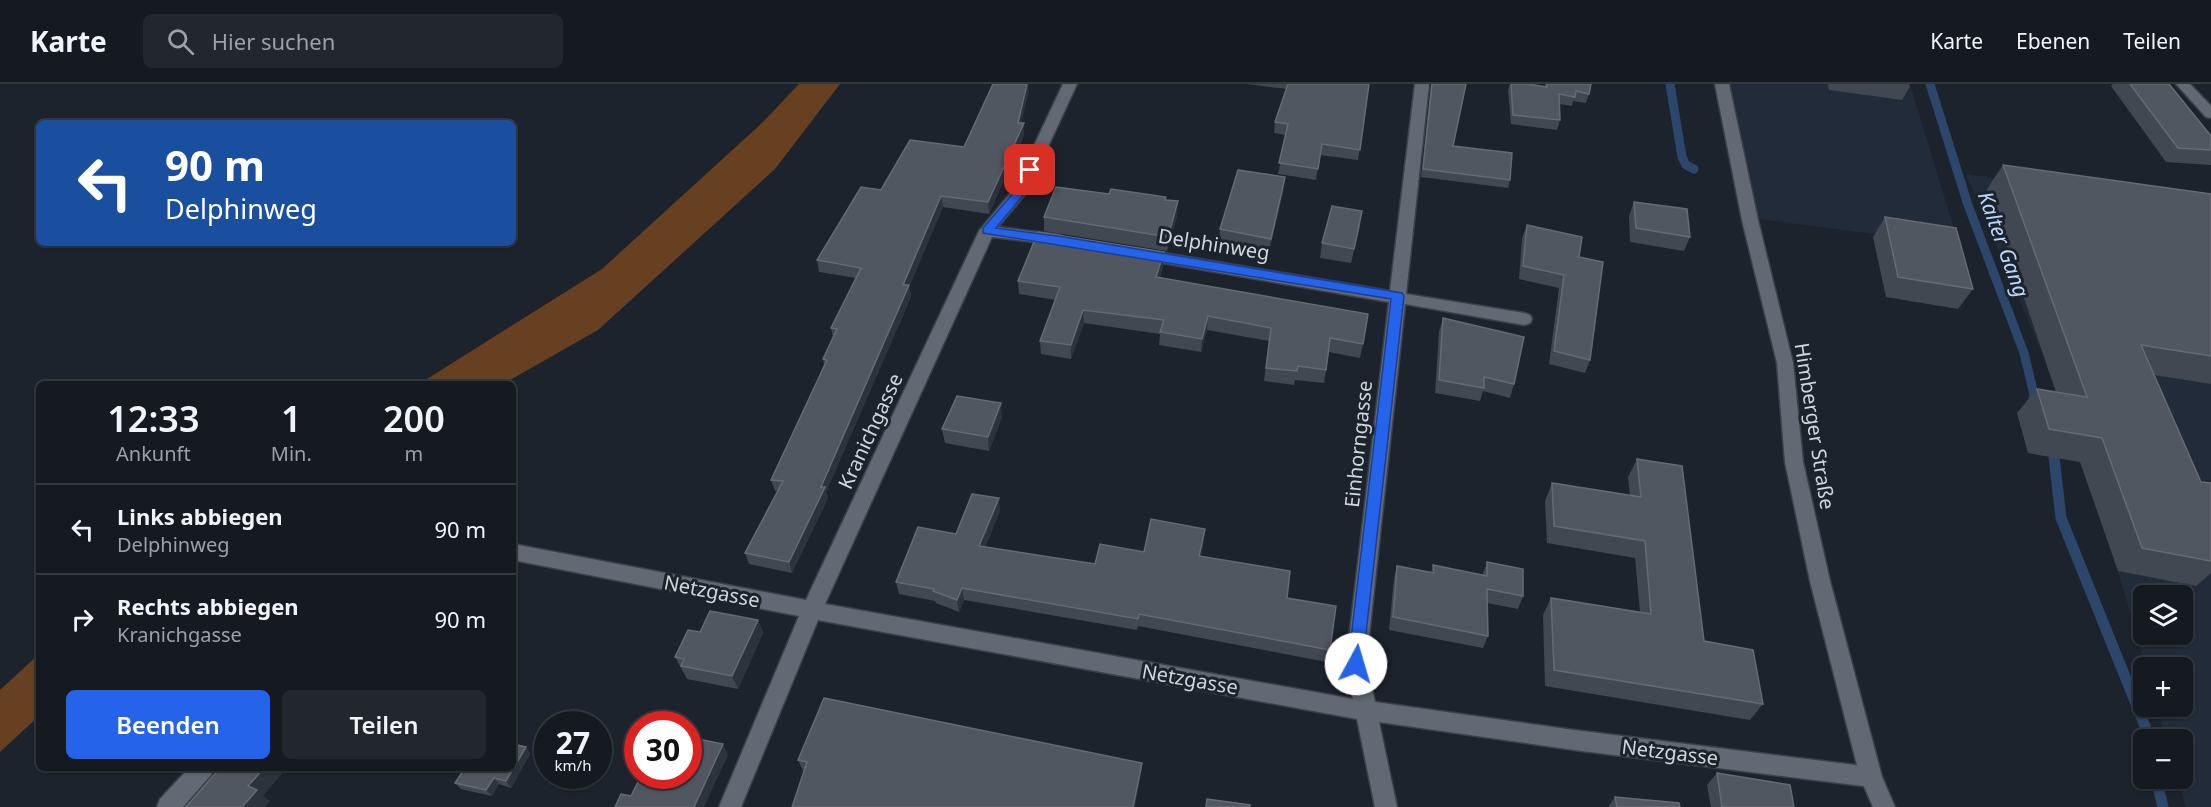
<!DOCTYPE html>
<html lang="de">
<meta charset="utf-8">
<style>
body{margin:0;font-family:"Noto Sans",sans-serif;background:#22272e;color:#f1f3f6;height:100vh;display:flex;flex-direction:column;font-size:22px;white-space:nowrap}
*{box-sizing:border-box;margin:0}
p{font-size:20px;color:#9da1a5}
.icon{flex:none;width:33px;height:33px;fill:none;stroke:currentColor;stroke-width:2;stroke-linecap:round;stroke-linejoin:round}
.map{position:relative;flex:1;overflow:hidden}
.drawer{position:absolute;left:36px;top:297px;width:480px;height:390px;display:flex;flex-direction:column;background:#151a21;border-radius:9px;box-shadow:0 2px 4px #0004,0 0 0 2px #34383f}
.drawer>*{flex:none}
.hud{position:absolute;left:36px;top:36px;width:480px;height:126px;border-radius:9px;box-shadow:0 2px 4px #0004,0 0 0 2px #34383f;background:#1a4fa0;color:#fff;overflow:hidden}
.controls{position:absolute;left:2133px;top:501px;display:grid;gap:12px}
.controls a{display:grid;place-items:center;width:60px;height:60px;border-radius:9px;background:#151a21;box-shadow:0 2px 4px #0004,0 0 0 2px #34383f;font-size:30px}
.speed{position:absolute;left:534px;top:627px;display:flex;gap:12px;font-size:30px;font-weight:700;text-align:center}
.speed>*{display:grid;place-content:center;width:78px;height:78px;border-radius:50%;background:#151a21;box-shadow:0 2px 4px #0004,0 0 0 2px #34383f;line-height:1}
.speed small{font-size:15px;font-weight:400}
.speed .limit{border:9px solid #d22;background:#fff;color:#111}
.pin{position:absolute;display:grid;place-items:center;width:51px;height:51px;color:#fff;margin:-26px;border-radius:12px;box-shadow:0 3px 9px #0006}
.me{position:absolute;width:66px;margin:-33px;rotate:6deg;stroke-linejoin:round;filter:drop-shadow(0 0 4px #0008)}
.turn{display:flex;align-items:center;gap:21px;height:126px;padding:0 30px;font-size:27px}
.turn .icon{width:78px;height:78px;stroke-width:2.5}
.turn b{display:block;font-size:42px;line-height:51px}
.eta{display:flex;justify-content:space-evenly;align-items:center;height:102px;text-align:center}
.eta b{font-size:36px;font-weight:600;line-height:42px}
.action{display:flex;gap:12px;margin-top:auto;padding:12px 30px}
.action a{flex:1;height:69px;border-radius:9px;background:#2563eb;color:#fff;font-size:24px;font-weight:600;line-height:69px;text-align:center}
.action a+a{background:#22272e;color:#f1f3f6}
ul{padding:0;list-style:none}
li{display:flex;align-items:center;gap:18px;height:90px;padding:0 30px;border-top:2px solid #34383f}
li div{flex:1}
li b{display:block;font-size:22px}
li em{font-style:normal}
header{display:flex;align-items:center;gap:36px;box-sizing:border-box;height:84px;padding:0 30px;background:#151a21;border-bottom:2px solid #34383f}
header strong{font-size:28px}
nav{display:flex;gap:33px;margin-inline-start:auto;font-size:21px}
.search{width:420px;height:54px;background:#22272e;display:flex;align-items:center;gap:15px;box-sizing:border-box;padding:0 21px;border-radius:9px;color:#9da1a5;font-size:22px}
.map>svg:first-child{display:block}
.built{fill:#212b39;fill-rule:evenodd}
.forest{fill:#673f21}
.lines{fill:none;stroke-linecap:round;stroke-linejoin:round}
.stream-far1{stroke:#2c466c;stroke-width:9}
.stream{stroke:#2c466c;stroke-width:11}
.minor-casing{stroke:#3c4148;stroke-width:3}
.secondary-casing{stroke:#3c4148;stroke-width:3}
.minor{fill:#626974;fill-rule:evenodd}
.secondary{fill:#626974;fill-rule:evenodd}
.wall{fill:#414852}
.shaded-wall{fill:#2c333c}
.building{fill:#515760;stroke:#656b74;stroke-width:1.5}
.route{fill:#2563eb;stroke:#184099;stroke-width:1.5}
.labels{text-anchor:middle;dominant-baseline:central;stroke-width:6;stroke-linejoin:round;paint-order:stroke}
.street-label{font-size:20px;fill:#d2d6dd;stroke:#1c232c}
.water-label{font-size:21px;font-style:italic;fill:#bcd7fd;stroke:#1c232c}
</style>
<header>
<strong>Karte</strong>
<div class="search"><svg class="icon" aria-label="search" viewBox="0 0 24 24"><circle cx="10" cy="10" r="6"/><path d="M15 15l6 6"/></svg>Hier suchen</div>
<nav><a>Karte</a><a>Ebenen</a><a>Teilen</a></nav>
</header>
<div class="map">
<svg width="2211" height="723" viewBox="0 0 2211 723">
<rect width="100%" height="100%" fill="#1c232c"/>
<g class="built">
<polygon points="1729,0 1910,0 1959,161 1759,135"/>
<path d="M1966,90L2211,123V723H2186L2178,695L2182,694V656L2166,655L2157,623L2182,622V584L2146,583L2118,487L2080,378L2028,369L2017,329L2065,336L2044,274ZM2144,512H2182V550H2144Z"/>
</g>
<g class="forest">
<polygon points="799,0 840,0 775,85 598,246 503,300 419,300 602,185 762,39"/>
<polygon points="39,570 39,632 0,668 0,606"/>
</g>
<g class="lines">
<g class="stream-far1">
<polyline points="1670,0 1682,73 1686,81 1694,85"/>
<polyline points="1930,0 1968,121 2024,269 2035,315"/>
</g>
<g class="stream">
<polyline points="2034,314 2036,321"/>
<polyline points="2054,373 2061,434 2145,642 2148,656"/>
<polyline points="2156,694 2163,723"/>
</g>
<g class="minor-casing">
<g id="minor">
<polygon points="1063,0 1077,0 1027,108 998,143 1060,151 1068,156 1060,161 992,153 825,520 1353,615 1346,580 1389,218 1140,175 1132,170 1140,165 1390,207 1415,0 1429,0 1406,210 1524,229 1530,231 1532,235 1530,239 1524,241 1405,220 1366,580 1375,618 1574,646 1871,683 1879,686 1882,693 1879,700 1871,703 1574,666 1379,638 1397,723 1375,723 1357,635 818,536 741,723 719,723 799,532 513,476 513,460 806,516 979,147 1013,106"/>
<polygon points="2176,0 2190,0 2211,22 2211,34 2206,33"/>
<polygon points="189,684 214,684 211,691 183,723 157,723 160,715"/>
</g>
</g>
<g class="secondary-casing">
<polygon id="secondary" points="1715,0 1729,0 1758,136 1793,279 1803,378 1830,497 1882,693 1895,723 1873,723 1860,693 1810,497 1785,378 1777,279 1742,136"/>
</g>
<use href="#minor" class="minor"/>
<use href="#secondary" class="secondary"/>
</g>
<g class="wall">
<polygon points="1247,0 1369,0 1358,76 1320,71 1316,96 1278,90 1286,51 1274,49 1275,38 1287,5"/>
<polygon points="1431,0 1466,0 1453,62 1510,96 1508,104 1421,93"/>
<polygon points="1510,0 1528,0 1545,3 1545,0 1591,0 1589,10 1586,19 1573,17 1572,22 1559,20 1560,36 1557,46 1511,40 1508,6"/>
<polygon points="1828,0 1909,0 1910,2 1902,16 1829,6"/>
<polygon points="2113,0 2169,0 2211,52 2211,81 2166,78 2111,2"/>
<polygon points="1029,5 1021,39 1024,51 989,130 943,123 909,203 911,213 826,408 828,414 792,489 749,480 745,469 778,407 775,407 771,396 824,282 823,275 833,253 831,244 856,194 819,188 817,176 881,106 964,63"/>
<polygon points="2003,81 2211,110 2211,300 2154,291 2201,398 2211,399 2211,489 2196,502 2118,487 2080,378 2028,369 2017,329 2037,305 2056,308 1987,105"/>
<polygon points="1284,105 1269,167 1219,157 1220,145"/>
<polygon points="1109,110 1166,113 1166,116 1177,132 1167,167 1044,147 1044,133"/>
<polygon points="1634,118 1690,153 1684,167 1630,158 1629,132"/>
<polygon points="1885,133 1973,205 1958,225 1886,213 1873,153"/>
<polygon points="1527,141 1579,173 1590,276 1585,289 1549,280 1559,204 1519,195 1522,154"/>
<polygon points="1360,142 1351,179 1320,174 1322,159"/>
<polygon points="1163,181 1160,194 1363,260 1360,274 1329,268 1324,299 1295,296 1294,301 1264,297 1269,257 1207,246 1201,268 1159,261 1160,250 1084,239 1071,275 1041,270 1040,257 1056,216 1019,210 1018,197"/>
<polygon points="1443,234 1514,300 1510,314 1483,307 1480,317 1435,309 1439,248"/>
<polygon points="1002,333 989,367 945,359 942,345"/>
<polygon points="1637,375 1704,557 1763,620 1750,636 1545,602 1543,531 1551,514 1640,528 1635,474 1547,459 1545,417 1552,399 1630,412 1628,393"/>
<polygon points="1000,427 985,463 1095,480 1144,468 1204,457 1201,472 1287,514 1330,566 1327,578 1138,542 1137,546 964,516 959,528 936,519 935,517 899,510 896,498 956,450"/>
<polygon points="1487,478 1523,512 1518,525 1487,519 1488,552 1483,564 1389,546 1394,494 1397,482 1431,489 1433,481 1482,492"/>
<polygon points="758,536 763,549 738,605 687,595 675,573 700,548"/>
<polygon points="526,663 530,670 511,704 499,700 492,712 461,705 455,699 461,690 457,685"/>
<polygon points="798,676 1141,690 804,687 803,687"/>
<polygon points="1717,689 1794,723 1711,723 1707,701"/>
<polygon points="1615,713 1680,723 1608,723"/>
</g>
<g class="shaded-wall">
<polygon points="1027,0 1028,0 1029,5 1019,50 1018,39"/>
<polygon points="1024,39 1024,51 989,130 988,118"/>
<polygon points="1285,93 1284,105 1269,167 1271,155"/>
<polygon points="941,112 943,123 909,203 911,213 826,408 828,414 792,489 789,478 821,403 903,201"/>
<polygon points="1178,117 1177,132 1167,167 1168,153"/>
<polygon points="1164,168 1163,181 1156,207 1156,193"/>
<polygon points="1083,226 1084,239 1071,275 1071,261"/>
<polygon points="1208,232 1207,246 1201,268 1202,255"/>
<polygon points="1001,319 1002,333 989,367 988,353"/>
<polygon points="999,414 1000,427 981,474 979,462"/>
<polygon points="1205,445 1204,457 1198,484 1199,472"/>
<polygon points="962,504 964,516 959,528 957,516"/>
<polygon points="758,536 763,549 738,605 732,592"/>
<polygon points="723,660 728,671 704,723 694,723"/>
<polygon points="526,663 530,670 511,704 506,697"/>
<polygon points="1142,679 1141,690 1135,723 1133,723"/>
<polygon points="264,684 287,684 263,712 270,717 265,723 242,723 248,702"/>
<polygon points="494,694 499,700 492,712 486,706"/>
</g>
<g class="building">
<polygon points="993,0 1027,0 1018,39 1024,39 988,118 941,112 903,201 909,201 821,403 825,403 789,478 745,469 783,397 771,396 827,276 823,275 837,245 831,244 861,184 817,176 861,103 881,106 910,56 964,63"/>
<polygon points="1288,0 1369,0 1360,66 1322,60 1318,85 1279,79 1288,40 1275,38"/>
<polygon points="1432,0 1466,0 1453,62 1512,69 1510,96 1423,85"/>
<polygon points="1511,0 1528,0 1547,3 1547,0 1591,0 1589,10 1576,7 1575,13 1559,10 1560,36 1513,31"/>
<polygon points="2130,0 2169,0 2211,52 2211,66 2178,64"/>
<polygon points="2003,81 2211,110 2211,272 2141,261 2201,398 2211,399 2211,477 2142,464 2102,354 2049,345 2037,305 2087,313"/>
<polygon points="1238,86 1285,93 1271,155 1220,145"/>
<polygon points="1056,103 1109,110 1111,105 1166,113 1165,116 1178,117 1168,153 1044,133"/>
<polygon points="1634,118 1687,125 1690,153 1636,144"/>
<polygon points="1332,122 1362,127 1354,165 1322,159"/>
<polygon points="1885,133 1956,144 1973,205 1898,193"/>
<polygon points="1527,141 1582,153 1579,173 1603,178 1590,276 1554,267 1564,191 1523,182"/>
<polygon points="1038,148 1164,168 1156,193 1368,230 1363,260 1330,254 1326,286 1298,282 1297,287 1266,284 1271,244 1208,232 1202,255 1160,248 1164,236 1083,226 1071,261 1040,257 1060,203 1018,197"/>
<polygon points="1443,234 1524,253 1514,300 1484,293 1484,304 1439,296"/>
<polygon points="957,312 1001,319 988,353 942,345"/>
<polygon points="1637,375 1682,382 1704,557 1753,566 1763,620 1554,586 1551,514 1651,530 1645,457 1554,442 1552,399 1641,413"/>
<polygon points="972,410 999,414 979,462 1095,480 1100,460 1144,468 1151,435 1205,445 1199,472 1290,487 1287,514 1336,522 1330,566 1139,530 1138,535 962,504 957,516 933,507 934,505 896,498 918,443 956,450"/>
<polygon points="1487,478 1523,485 1523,512 1487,505 1488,552 1393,533 1397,482 1434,489 1433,481 1487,492"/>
<polygon points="710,527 758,536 732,592 681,582 684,575 675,573 688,546 700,548"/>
<polygon points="824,614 1142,679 1133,723 792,723 807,678 798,676"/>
<polygon points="688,653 723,660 694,723 615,723 621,710 631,712 641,692 688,692"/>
<polygon points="513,660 526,663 506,697 494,694 486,706 455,699 463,687 457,685 458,684 513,684"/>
<polygon points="220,684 264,684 248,702 257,706 242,723 186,723"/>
<polygon points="1717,689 1790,701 1794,723 1722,723"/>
<polygon points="1615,713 1679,719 1680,723 1617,723"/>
<polygon points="1207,715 1250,721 1250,723 1206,723"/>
</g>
<polygon class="route" points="1030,83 1035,86 1024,110 996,144 1064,153 1402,209 1404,212 1362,585 1356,587 1351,585 1348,580 1391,215 983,149 983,144 1015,107 1026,84"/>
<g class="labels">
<g class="street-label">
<text transform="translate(1214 160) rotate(9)">Delphinweg</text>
<text transform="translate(1815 342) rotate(81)">Himberger Straße</text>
<text transform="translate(870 347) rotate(-65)">Kranichgasse</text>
<text transform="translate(1358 360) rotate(-84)">Einhorngasse</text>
<text transform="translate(712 507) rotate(11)">Netzgasse</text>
<text transform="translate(1190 595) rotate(10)">Netzgasse</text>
<text transform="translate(1670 668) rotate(7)">Netzgasse</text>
</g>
<g class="water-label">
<text transform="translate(2004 160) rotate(70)">Kalter Gang</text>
</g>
</g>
</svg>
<div class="controls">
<a><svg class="icon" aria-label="layers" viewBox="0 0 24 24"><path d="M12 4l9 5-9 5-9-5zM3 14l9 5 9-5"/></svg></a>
<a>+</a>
<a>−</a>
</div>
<div class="speed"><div>27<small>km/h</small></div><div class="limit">30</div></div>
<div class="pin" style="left:1030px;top:86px;background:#d93025"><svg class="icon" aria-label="arrive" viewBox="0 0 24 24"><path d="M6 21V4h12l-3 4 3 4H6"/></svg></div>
<svg class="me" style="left:1356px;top:580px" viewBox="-20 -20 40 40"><circle r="19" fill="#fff"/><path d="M0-13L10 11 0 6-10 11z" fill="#2563eb"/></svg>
<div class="hud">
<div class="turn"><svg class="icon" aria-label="left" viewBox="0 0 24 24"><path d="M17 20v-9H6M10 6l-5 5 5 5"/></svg><div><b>90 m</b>Delphinweg</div></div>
</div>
<section class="drawer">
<div class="eta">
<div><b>12:33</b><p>Ankunft</p></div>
<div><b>1</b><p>Min.</p></div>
<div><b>200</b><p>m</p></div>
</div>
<ul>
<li><svg class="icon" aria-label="left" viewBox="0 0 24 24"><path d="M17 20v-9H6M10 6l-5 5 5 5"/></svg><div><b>Links abbiegen</b><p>Delphinweg</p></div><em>90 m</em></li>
<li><svg class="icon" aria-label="right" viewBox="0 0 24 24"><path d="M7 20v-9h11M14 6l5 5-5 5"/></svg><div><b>Rechts abbiegen</b><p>Kranichgasse</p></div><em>90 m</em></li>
</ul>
<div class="action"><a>Beenden</a><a>Teilen</a></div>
</section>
</div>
